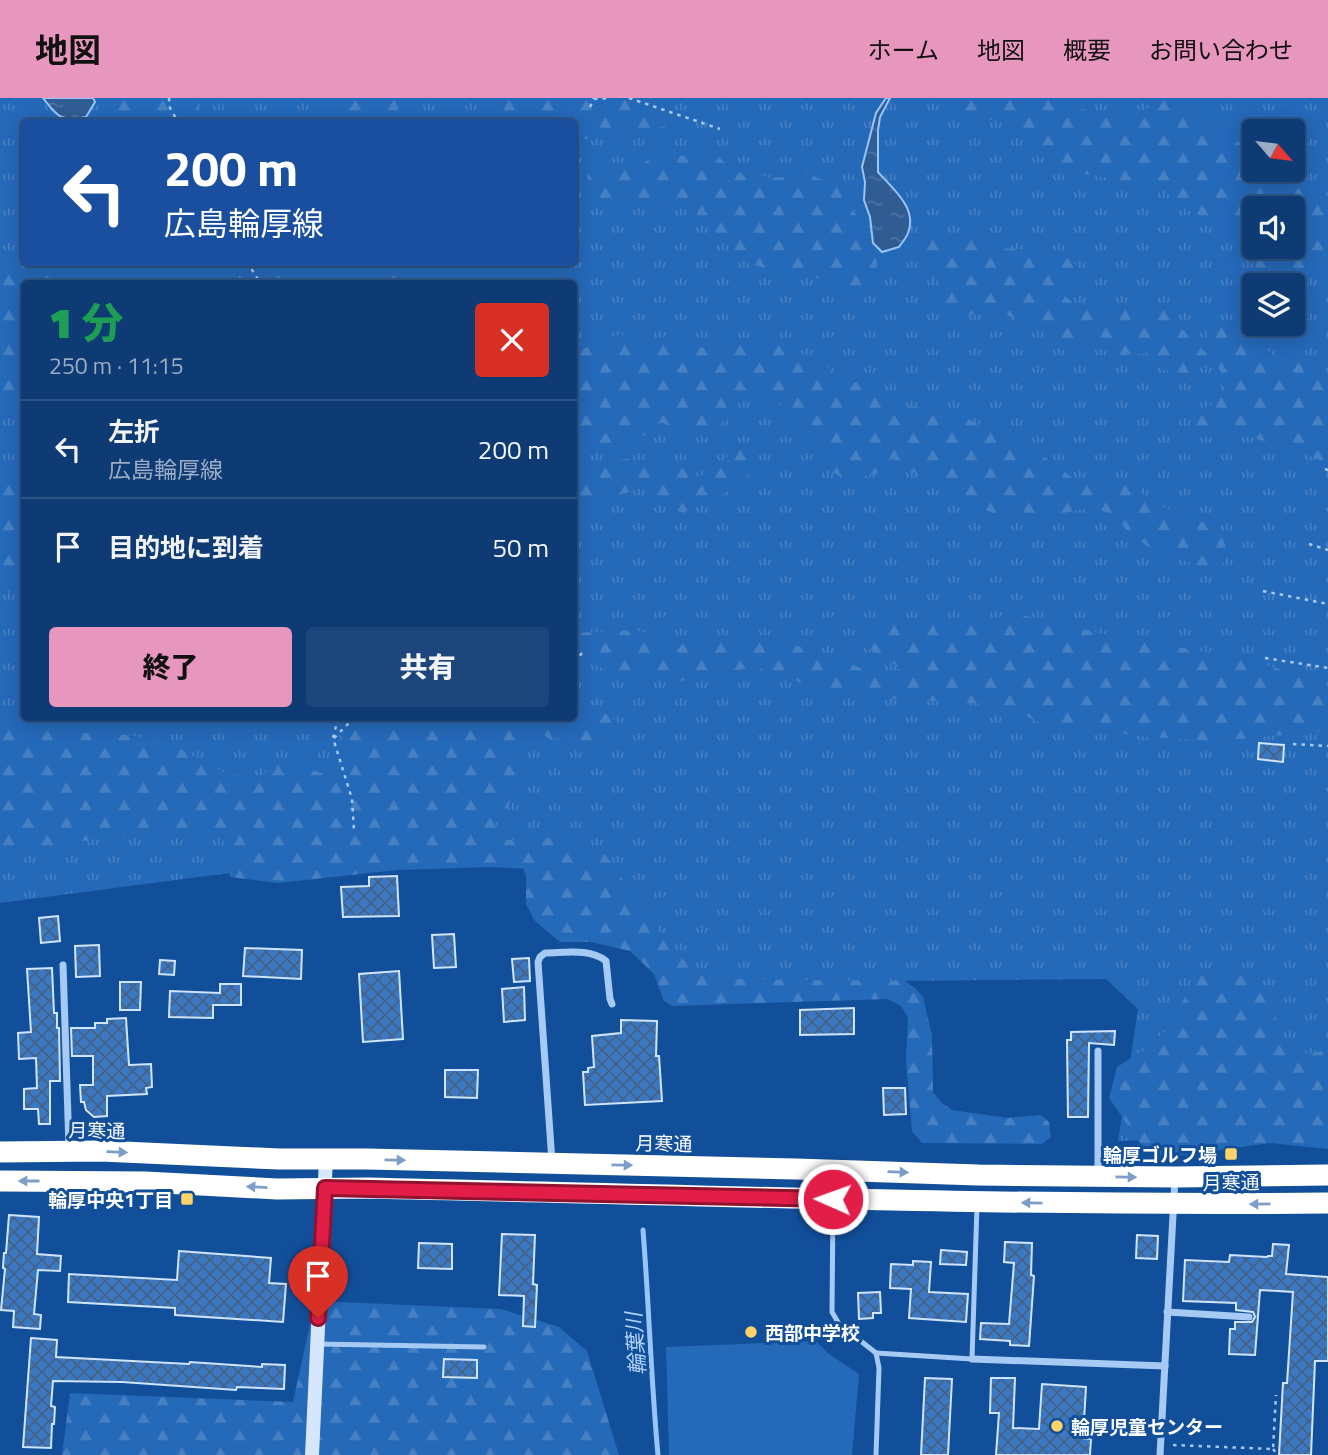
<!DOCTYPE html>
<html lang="ja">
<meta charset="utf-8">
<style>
body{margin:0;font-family:"Titillium Web","Noto Sans JP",sans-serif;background:#1c467c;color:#f1f3f6;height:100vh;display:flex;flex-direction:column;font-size:26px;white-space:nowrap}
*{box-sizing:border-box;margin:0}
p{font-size:23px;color:#9badc5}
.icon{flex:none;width:38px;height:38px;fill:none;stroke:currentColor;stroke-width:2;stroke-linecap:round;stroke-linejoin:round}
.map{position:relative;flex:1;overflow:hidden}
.side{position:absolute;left:21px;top:182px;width:556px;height:441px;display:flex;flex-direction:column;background:#0e3b74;border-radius:7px;box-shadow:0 4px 18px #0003,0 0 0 2px #2e5586}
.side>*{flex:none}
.guide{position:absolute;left:21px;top:21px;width:556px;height:147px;border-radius:7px;box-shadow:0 4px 18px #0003,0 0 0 2px #2e5586;background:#1a4fa0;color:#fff;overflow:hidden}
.needle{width:46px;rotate:118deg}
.buttons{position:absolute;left:1242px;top:21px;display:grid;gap:14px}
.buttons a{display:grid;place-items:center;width:63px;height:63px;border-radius:7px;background:#0e3b74;box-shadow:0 4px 18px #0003,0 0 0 2px #2e5586;font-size:35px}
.pin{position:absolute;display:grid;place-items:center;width:60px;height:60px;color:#fff;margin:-72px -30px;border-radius:50% 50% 50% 0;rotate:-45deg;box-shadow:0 0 7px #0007}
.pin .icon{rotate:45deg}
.me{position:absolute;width:77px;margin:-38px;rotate:272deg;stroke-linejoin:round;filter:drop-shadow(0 0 5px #0008)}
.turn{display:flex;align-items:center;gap:24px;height:147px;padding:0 28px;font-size:32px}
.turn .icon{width:91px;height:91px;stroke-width:2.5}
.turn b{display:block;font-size:49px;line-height:60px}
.round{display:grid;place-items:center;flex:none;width:74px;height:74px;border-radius:7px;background:#1c467c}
.summary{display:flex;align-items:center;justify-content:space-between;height:119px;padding:0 28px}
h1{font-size:42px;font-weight:800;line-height:52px;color:#1e9e55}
.action{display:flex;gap:14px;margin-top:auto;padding:14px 28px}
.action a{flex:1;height:80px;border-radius:7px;background:#e797bd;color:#111;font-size:28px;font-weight:800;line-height:80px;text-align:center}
.action a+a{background:#1c467c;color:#f1f3f6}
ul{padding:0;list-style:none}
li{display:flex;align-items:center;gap:21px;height:98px;padding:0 28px;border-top:2px solid #2e5586}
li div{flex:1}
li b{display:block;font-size:26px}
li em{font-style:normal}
header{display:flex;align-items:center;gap:42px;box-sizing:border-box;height:98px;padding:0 35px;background:#e797bd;color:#111}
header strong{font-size:33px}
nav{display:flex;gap:38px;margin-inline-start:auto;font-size:24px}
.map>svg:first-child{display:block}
.grass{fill:url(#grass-tufts);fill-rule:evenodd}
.forest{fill:url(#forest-firs)}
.park{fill:#2569b9}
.water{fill:url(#water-ripples);stroke:#98c5f7;stroke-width:2}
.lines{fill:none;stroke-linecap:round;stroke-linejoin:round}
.stream{stroke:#98c5f7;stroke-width:5}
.building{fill:url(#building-cross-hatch);stroke:#cfe4fd;stroke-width:2}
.path{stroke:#a6caf4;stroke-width:2.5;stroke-dasharray:3.5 5;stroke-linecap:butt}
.lane{stroke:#a6caf4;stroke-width:5}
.street{stroke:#a6caf4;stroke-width:7}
.secondary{stroke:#d6e7fd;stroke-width:14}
.highway{stroke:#fff;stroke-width:21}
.oneway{fill:#7d9ec8}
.route-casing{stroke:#92132f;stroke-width:18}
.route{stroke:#e11d48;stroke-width:12}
.poi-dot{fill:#ffd369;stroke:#124f9b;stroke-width:2.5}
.labels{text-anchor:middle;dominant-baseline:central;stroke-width:6;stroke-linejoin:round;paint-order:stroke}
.street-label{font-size:19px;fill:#fff;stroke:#124f9b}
.poi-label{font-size:19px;font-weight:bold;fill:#fff;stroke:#124f9b;text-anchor:end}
.water-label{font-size:21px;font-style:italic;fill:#b3d4fa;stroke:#124f9b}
</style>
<header>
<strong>地図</strong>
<nav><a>ホーム</a><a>地図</a><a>概要</a><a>お問い合わせ</a></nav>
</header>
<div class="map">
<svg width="1328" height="1357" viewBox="0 0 1328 1357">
<defs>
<pattern id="grass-tufts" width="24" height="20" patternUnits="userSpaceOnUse" patternTransform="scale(1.75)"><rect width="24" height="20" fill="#2569b9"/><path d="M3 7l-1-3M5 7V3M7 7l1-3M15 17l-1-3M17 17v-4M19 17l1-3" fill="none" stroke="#4680c4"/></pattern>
<pattern id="forest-firs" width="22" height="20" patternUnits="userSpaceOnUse" patternTransform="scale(1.75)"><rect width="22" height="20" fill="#2569b9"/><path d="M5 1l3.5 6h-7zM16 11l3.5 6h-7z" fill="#4680c4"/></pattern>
<pattern id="water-ripples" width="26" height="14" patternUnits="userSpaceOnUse" patternTransform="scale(1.75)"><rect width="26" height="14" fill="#305c94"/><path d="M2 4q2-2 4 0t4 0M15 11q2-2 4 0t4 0" fill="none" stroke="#4f74a4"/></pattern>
<pattern id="building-cross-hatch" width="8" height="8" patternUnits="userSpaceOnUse" patternTransform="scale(1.75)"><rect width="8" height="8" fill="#3b78c2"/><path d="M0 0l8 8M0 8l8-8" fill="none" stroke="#446287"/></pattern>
</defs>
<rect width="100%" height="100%" fill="#124f9b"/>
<path class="grass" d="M0,0H1328V1037L1118,1043L1138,911L1106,881L686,885L600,775L369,762L214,777L0,805ZM24,24H574V164H24ZM1255,33H1293V72H1255ZM1255,110H1293V149H1255ZM24,186H574V620H24ZM1255,187H1293V226H1255Z"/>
<g class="forest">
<path d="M110,0H200L199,13L206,24H127C123,15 113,10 110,0Z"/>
<polygon points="337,0 405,0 398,8 399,24 334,24"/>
<polygon points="487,0 622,0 675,17 664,28 619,40 582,41 574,35 574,24 559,24 546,15 506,24 487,6"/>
<polygon points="962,0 1053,0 1056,4 1108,18 1134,21 1159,0 1183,0 1224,36 1255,53 1255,72 1292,72 1311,84 1328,98 1328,174 1277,176 1256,169 1253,159 1265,154 1267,149 1293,149 1293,110 1255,110 1255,131 1201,118 1176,107 1162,86 1127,84 1072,73 1052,59 1033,41 1010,27 969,16 961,11 960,1"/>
<polygon points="710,52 736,74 773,80 809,76 847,93 848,109 867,126 878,141 876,185 863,201 801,173 772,172 748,165 694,113 636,102 617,105 598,99 587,79 592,65 630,72 663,54 689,59"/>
<polygon points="930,136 964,139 1000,150 1058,153 1077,168 1073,189 1061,195 1078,209 1105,216 1127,206 1159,208 1207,256 1201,268 1185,276 1160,271 1153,255 1122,257 1053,237 1002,215 963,217 938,210 938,183 921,170"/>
<polygon points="0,153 24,161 24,164 59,165 81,185 24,186 24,305 0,291"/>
<polygon points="192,165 308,165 317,185 209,185"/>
<polygon points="354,165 354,164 435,165 422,186 359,185"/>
<polygon points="1226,228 1257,244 1273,256 1298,263 1328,280 1328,365 1308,357 1287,344 1272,345 1229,334 1201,340 1192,327 1195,314 1213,306 1224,296 1226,282 1219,271 1208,237 1212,230"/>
<path d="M621,236L635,244L676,245L718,252L753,240L768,243L822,264L846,285L865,284L877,287L894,306L951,314L1031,349L1078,384L1092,380H1113L1134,387L1149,402L1167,411L1214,429L1223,437L1227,459L1220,469H1204L1157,454L1133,439L1113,417L1092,409L1064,415H994L953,400L891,359L876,376L844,382L827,369L819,342L801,331L781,315V293L764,295L737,301L717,333C693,339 682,336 661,324L649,335L626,344L574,354V255L604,242Z"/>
<polygon points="738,349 759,350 758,365 743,383 723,396 698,405 684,415 662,408 642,390 612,399 574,427 574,364 599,366 627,361 676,365 689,376 699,379 721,365"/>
<polygon points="0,372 24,397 24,501 0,490"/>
<polygon points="1025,518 1113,538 1253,562 1328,588 1328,633 1217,643 1149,639 1038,624 1020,615 993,606 825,597 785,577 754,569 675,584 603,571 574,554 574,535 637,532 674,547 769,540 819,554 873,575 902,571 860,545 864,536 882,523 914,520 967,524"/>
<polygon points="596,609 619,625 612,637 593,648 576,646 563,641 548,640 540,634 539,627 545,620 574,620 574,617"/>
<path d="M288,620H530L531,623L522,642L524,676L507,710L489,718L507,742L538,740L564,741L604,755L673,853C691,870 701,874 724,881L905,883L915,890L923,899L932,937L933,994L942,1005L952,1012L1008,1020L1041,1017L1049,1024L1051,1039L1042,1046L922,1045L912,1033L906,963L908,919L901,908L888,901L672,908L664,903L654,876L630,853L591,844H560L534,822L526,806V778L520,762L494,769L397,772L278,785L230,779L228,759L220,731L103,740L0,755V631L126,637L166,643L227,676L261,679L271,667L292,666L328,677L342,666L349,653L344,643V629H324Z"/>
<polygon points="1234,870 1259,888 1276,913 1276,924 1287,942 1307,956 1328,952 1328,1051 1270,1045 1168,1059 1145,1052 1109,1000 1117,969 1144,952 1171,928 1179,932 1172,922 1182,904 1196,884 1196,873"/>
<polygon points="315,1203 501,1211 559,1229 587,1253 619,1357 62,1357 70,1295 293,1304"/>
</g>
<polygon class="park" points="816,1243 829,1256 859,1276 852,1357 669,1357 666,1249"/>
<g class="water">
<path d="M43,0H93L95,4L86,19C61,24 58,19 43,0Z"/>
<path d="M886,0H890L880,19L878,32V74C892,90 918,110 908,135C906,140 902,145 899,149L882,154L873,145L870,119L864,102L865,84L862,69L876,15Z"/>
</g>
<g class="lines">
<path class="stream" d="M643,1132C649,1207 651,1282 658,1357"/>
</g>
<g class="building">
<polygon points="1259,645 1284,647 1283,664 1258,661"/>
<polygon points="397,778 399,818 343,819 341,789 369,788 369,779"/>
<polygon points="58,818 60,843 41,845 39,820"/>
<polygon points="454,836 456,869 434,870 432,837"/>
<polygon points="99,847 100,878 76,879 75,848"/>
<polygon points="245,850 302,852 301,881 243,878"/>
<polygon points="529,860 530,883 514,884 512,861"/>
<polygon points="160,862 175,863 174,877 159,876"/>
<polygon points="52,870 54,915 57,915 57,930 59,930 60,983 50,983 50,1026 39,1026 38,1011 24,1011 24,991 37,990 36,960 19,961 18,935 31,934 27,871"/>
<polygon points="399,873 403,941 363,944 359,876"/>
<polygon points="120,884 141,884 140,912 120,912"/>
<polygon points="220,886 241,886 241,907 213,907 213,920 169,919 170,893 220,895"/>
<polygon points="524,889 525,922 504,924 502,891"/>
<polygon points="854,910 854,936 800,937 800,912"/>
<polygon points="126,920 129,967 151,966 152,989 146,990 147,996 107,998 107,1018 94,1019 86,1012 84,1004 81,1004 80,987 93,987 93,958 72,958 71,930 95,930 95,925 107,925 107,921"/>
<polygon points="621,922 657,923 656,958 659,958 662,1003 585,1007 583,974 588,974 588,970 594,969 592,938 621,935"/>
<polygon points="1115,933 1114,947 1089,945 1088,1019 1068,1019 1067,942 1071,942 1071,934"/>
<polygon points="445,972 478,972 477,1000 445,999"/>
<polygon points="883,990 905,990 906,1016 884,1017"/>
<polygon points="9,1117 39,1119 37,1156 61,1158 60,1173 38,1172 34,1216 41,1217 40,1231 13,1229 14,1213 1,1212 5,1171 3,1170 4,1155 6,1155"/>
<polygon points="502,1136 535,1137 533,1186 537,1187 535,1229 523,1228 524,1198 499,1197"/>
<polygon points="1137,1137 1158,1138 1157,1161 1136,1160"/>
<polygon points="1005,1144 1032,1145 1031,1177 1034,1178 1029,1248 1010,1247 1010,1243 980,1241 981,1225 1009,1226 1014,1165 1004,1164"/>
<polygon points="419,1145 452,1146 452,1171 418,1170"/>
<polygon points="1273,1146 1289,1147 1286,1176 1328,1179 1328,1263 1315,1263 1311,1357 1279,1357 1283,1285 1287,1285 1293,1194 1260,1192 1255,1257 1229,1256 1230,1231 1235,1231 1235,1224 1252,1224 1255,1219 1253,1214 1236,1212 1236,1205 1183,1203 1185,1162 1229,1164 1230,1157 1267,1159 1268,1158 1272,1158"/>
<polygon points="941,1152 967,1154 966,1167 940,1166"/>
<polygon points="179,1153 271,1160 269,1185 286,1186 283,1224 175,1217 175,1210 68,1204 69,1176 177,1182"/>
<polygon points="913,1163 931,1164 929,1194 968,1196 966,1224 909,1220 911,1191 890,1190 891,1166 913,1167"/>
<polygon points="880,1194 881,1215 873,1215 873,1220 859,1221 858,1195"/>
<polygon points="31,1240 57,1242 56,1259 189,1266 190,1264 262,1269 262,1266 285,1267 284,1291 237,1289 236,1292 122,1284 53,1283 51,1308 55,1309 54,1326 52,1326 51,1350 23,1349"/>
<polygon points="444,1261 477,1262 477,1280 443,1279"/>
<polygon points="925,1280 952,1281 948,1357 921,1357"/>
<polygon points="991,1280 1015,1280 1013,1330 1039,1331 1042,1286 1086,1289 1083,1340 1091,1341 1090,1357 996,1357 999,1315 990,1315"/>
</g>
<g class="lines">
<g class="path">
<polyline points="169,0 170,10 178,24"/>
<polyline points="629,0 720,31"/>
<polyline points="594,1 608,0"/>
<polyline points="590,9 594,0"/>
<polyline points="247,164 261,186"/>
<polyline points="1325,371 1328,372"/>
<polyline points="1309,446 1328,452"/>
<polyline points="1263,493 1328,506"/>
<polyline points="1265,560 1328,570"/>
<polyline points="574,564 584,553"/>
<polyline points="338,620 333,640 352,701 354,732"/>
<polyline points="334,640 354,620"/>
<polyline points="1293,646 1328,648"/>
<polyline points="1173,1347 1273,1351 1276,1297"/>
<polyline points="1273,1351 1278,1357"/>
</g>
<g class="lane">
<polyline points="833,1107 832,1214 839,1226 876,1255 879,1270 876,1357"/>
<polyline points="317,1246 484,1249"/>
<polyline points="876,1255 972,1261 977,1108"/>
</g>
<g class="street">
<polyline points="63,867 69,1050"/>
<path d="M552,1064L538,864L540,859L545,855C564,855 590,850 606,863L610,901L612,906"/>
<polyline points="1098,1074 1098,953"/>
<polyline points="1167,1214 1249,1219"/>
<polyline points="972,1261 1165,1268"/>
<polyline points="1160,1357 1175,1080"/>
</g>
<polyline class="secondary" points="312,1357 326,1061"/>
<g class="highway">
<polyline points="0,1054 101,1053 279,1061 367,1061 796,1071 978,1077 1175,1079 1328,1077"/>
<path d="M0,1083L145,1084L277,1091L367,1090C687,1097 1008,1108 1328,1105"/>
</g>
</g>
<defs><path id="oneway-solid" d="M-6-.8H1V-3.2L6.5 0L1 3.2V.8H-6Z" transform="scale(1.75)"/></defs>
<g class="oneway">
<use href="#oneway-solid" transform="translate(117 1054) rotate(2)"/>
<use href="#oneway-solid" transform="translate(395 1062) rotate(1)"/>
<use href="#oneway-solid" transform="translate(622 1067) rotate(1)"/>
<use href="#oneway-solid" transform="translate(898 1074) rotate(2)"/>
<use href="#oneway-solid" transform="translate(1126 1079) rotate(1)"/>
<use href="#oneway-solid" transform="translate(29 1083) rotate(-180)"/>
<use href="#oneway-solid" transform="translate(257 1089) rotate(-177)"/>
<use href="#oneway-solid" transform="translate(1032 1105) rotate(-179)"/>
<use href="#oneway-solid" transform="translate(1260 1106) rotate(179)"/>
</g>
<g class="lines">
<g class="route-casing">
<polyline id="route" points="318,1220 325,1090 833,1101"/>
</g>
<use href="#route" class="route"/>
</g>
<g class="poi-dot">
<rect x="1224" y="1049" width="14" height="14" rx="3.5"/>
<rect x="180" y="1094" width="14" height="14" rx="3.5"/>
<circle cx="751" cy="1234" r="7"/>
<circle cx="1057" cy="1328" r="7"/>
</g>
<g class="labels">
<g class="street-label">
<text transform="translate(97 1032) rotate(1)">月寒通</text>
<text transform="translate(664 1045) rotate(1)">月寒通</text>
<text transform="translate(1231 1084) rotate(-1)">月寒通</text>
</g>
<g class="poi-label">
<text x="1217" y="1056">輪厚ゴルフ場</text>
<text x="173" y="1101">輪厚中央1丁目</text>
<text x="765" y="1234" text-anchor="start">西部中学校</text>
<text x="1071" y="1328" text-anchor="start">輪厚児童センター</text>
</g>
<g class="water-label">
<text transform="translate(635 1246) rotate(-94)">輪葉川</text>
</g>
</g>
</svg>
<div class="buttons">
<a><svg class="needle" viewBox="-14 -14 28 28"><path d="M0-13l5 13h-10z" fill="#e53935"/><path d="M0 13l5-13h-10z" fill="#9badc5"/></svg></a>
<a><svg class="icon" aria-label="sound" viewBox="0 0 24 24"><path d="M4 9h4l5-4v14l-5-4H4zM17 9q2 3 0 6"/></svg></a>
<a><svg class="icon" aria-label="layers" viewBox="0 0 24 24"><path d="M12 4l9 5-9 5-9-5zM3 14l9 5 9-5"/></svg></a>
</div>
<div class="pin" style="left:318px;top:1220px;background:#d93025"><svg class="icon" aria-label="arrive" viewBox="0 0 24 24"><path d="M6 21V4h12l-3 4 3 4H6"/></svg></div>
<svg class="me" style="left:833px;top:1101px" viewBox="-20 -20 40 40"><circle r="17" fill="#e11d48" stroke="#fff" stroke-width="3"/><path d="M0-11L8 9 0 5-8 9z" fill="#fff"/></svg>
<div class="guide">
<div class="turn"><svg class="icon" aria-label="left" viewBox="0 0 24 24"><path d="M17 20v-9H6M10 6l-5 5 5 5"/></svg><div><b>200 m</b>広島輪厚線</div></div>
</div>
<section class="side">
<div class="summary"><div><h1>1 分</h1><p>250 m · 11:15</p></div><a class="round" style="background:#d93025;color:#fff"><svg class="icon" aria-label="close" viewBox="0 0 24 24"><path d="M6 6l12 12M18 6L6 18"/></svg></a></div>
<ul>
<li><svg class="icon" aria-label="left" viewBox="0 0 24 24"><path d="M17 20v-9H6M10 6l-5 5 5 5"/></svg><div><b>左折</b><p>広島輪厚線</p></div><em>200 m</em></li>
<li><svg class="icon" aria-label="arrive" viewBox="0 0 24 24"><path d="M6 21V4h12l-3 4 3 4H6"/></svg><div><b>目的地に到着</b></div><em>50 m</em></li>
</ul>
<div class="action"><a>終了</a><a>共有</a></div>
</section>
</div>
